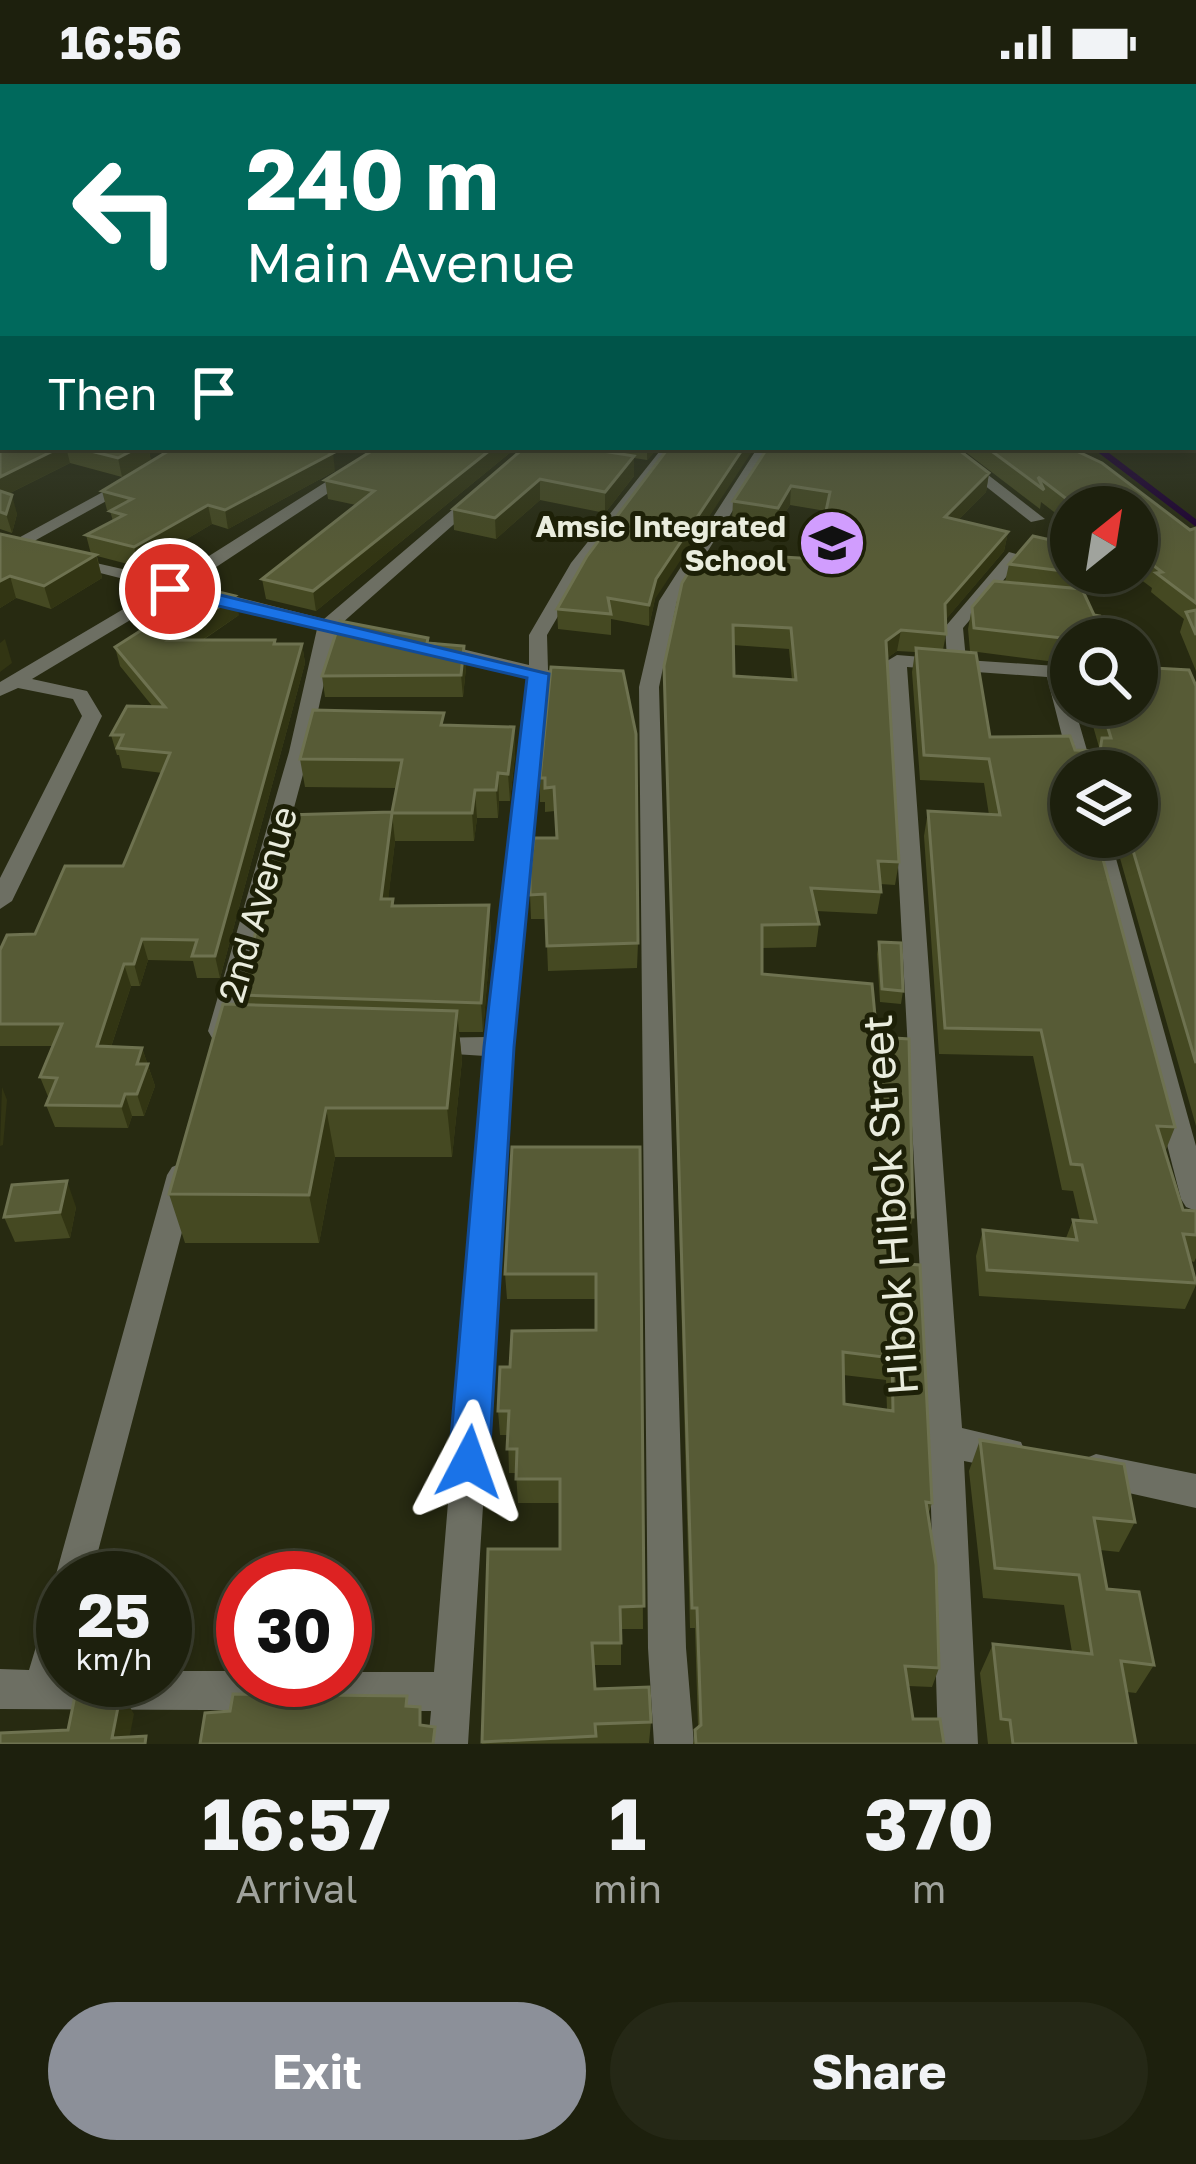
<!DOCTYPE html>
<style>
body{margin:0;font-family:"Golos Text",sans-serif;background:#252816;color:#f1f3f6;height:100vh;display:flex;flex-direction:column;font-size:45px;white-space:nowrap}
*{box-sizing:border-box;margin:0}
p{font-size:39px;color:#a0a39d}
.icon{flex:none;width:66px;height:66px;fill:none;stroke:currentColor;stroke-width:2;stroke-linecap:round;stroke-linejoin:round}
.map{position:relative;height:1660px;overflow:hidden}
.drawer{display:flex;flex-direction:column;background:#1d200d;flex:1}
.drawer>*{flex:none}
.hud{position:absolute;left:0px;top:0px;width:1197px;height:366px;box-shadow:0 6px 18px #0003,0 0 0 3px #3b3e2e;background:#00695c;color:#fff;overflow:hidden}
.needle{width:78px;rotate:30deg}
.controls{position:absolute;left:1050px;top:402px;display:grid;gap:24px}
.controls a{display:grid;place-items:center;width:108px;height:108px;border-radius:50%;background:#1d200d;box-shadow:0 6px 18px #0003,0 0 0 3px #3b3e2e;font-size:60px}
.speed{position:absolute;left:36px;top:1467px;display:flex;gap:24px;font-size:60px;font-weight:700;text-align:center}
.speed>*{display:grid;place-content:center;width:156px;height:156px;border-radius:50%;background:#1d200d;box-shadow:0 6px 18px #0003,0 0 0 3px #3b3e2e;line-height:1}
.speed small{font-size:30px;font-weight:400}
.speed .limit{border:18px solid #d22;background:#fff;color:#111}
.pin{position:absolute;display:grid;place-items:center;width:102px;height:102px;color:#fff;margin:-51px;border:6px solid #fff;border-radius:50%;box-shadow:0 3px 12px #0007}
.me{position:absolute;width:132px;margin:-66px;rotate:4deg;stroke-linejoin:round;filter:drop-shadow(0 0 9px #0008)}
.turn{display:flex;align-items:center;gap:42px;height:252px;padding:0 48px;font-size:54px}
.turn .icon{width:156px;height:156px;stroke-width:2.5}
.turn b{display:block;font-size:84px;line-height:102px}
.then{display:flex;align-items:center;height:114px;padding:0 48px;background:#0003;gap:24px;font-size:45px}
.eta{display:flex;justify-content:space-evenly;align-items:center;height:204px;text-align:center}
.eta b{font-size:72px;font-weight:700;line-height:84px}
.button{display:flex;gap:24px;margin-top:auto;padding:24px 48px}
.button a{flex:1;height:138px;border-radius:72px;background:#8c9099;color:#fff;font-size:48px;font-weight:700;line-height:138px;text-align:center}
.button a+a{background:#252816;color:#f1f3f6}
.status{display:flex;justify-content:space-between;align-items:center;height:84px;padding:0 60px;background:#1d200d;direction:ltr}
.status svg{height:33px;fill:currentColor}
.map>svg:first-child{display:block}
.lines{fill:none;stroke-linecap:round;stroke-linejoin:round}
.stream{stroke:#1d0032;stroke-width:6}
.minor{fill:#6d6f63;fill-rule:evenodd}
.wall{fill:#454922;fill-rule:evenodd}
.shaded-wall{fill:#323513}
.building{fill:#575b36;stroke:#6e7250;stroke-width:3;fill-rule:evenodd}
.route{fill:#1a73e8;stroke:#114b97;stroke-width:3}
.labels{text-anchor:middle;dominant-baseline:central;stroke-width:10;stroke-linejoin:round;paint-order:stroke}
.far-poi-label{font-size:30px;font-weight:bold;fill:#e9ecdd;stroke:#1d2007;text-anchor:end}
.street-label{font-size:36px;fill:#e9ecdd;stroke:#1d2007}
.near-street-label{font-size:42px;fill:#e9ecdd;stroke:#1d2007}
</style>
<div class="status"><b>16:56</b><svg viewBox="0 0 49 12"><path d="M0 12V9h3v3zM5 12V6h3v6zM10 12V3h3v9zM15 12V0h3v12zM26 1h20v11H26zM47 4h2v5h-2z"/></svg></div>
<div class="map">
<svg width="1196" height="1660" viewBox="0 0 1196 1660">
<rect width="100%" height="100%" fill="#272a11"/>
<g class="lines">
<polyline class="stream" points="1096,363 1196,439"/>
<g class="minor">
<polygon points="381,363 398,363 189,501 324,535 473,408 487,411 341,540 349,545 347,549 335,549 309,668 234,947 230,954 212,954 208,947 289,668 317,545 177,508 32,595 87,607 102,632 12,817 0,825 0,794 82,632 73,615 18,604 0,612 0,598 159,504 65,480 65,472 171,496"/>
<polygon points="663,363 678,363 588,481 547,551 548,586 560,592 548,597 512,963 468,1660 428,1660 431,1627 0,1625 0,1585 29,1586 50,1516 63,1510 63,1596 165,1596 165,1587 243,1587 243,1596 345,1596 345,1588 434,1588 485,972 423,968 419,961 423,954 487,953 529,593 426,568 424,564 433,558 529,581 529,551 571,479"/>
<polygon points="758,363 772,363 677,517 659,603 686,1564 694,1660 654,1660 648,1564 639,603 659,517"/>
<polygon points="936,363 952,363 1045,435 1031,438"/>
<polygon points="123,397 137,400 0,476 0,464"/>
<polygon points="1009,468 1024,472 963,544 966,576 1071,583 1071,595 1066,594 1093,687 1071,687 1047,593 907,583 962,1344 1021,1358 1026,1370 1021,1382 1009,1386 964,1377 978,1660 938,1660 929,1357 887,577 897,571 947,575 945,543"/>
<polygon points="1088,753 1110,753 1196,1062 1196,1127 1186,1123 1181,1115"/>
<polygon points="182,1079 192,1083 197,1091 91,1494 63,1494 63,1508 55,1494 167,1091 172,1083"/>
<polygon points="1096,1370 1196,1390 1196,1424 1084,1399 1079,1387 1084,1375"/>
</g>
</g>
<g class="wall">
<polygon points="3,278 3,363 148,363 151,377 122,393 70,379 8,410 17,430 12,449 0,445 0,279"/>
<polygon points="525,363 659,363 647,376 634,374 634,392 605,429 540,416 496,455 454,446 453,425"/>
<polygon points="669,363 655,515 649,542 611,535 611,551 558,545 557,525"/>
<path d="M768,363L989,389L986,408L958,436L1008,448L1004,467L946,535V550L943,566L990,653L1075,666L1098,667L1099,663L1087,621H1137L1196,602V1042L1114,753H1137V687H1071L1175,1043L1165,1068L1183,1126L1196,1127V1174L1194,1178L1191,1177L1196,1201L1185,1225L979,1212L976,1172L983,1146L1066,1154L1073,1136L1080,1137L1073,1107L1062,1106L1033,972L939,970L924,752L928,727L989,731L984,699L920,696L912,588L915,568L897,567L887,574L899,778L895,801L880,800L881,808L877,830L816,827L819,840L816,863L762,864V890L877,953L913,1133L907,1156L892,1155L932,1419L928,1431L939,1584L932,1603L908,1602L913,1635L944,1660H693L695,1646L698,1643L695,1544H690L664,582L816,475L826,427L790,421L776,443L732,436L733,417ZM733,561L789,565L792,596L734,592ZM843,1291L886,1296L887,1326L844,1320Z"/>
<polygon points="959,363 1068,363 1190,446 1196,444 1196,587 1180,548 1184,535 1151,508 1152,504 1132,489 1137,489 1137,423 1071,423 1071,441 1041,418 1040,425"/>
<polygon points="511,368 316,527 266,515 262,495 356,421 328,415 325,396"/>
<polygon points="335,387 228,445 212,440 139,483 97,472 102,494 51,525 16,514 0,524 0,450 91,470 86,451 113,437 110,427 107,426 102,407"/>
<polygon points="1071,477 1071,489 1075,489 1072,504 1094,531 1071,555 1071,580 970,567 968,545 972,523 1005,498 1009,480"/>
<polygon points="239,531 203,556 275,556 276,560 302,560 305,579 220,894 197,894 193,877 148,876 140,902 131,902 111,963 142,964 155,1002 144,1032 132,1032 128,1044 55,1043 46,1021 49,1015 40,993 53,962 0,962 0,866 35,850 123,782 163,689 122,684 119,671 117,671 111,651 153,623 120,582 115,563"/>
<polygon points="428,554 428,559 464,562 466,583 463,613 325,613 322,592"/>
<polygon points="551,583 638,859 637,884 548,887 546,835 531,835 530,811 556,754 555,727 545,728 545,718 540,718 540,694"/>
<polygon points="445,641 514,643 515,671 510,717 499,717 498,734 477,734 474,757 395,757 388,815 393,815 394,822 489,821 491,850 483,948 459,948 462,976 452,1073 335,1073 319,1159 185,1159 169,1110 243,920 240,911 392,728 396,704 305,703 300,675"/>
<polygon points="879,858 903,907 901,920 880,918 877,870"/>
<polygon points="640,1063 643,1545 621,1545 621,1581 594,1581 595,1605 651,1638 649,1659 482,1660 488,1465 560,1465 560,1419 518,1419 516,1389 509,1389 508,1351 500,1351 498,1327 510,1283 596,1246 596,1215 507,1215 505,1190"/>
<polygon points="76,1123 70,1154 15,1158 4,1133"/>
<polygon points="980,1356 1135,1438 1119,1468 1100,1466 1107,1505 1154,1581 1136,1609 1127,1608 1136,1660 988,1660 980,1589 993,1560 1072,1568 1064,1521 983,1514 969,1387"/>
</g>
<g class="shaded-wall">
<polygon points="61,363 66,363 70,379 0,414 0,393"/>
<polygon points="139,363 148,363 151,377 122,393 118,374"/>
<polygon points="494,363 510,363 511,368 316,527 313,507"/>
<polygon points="647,363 659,363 647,376"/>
<polygon points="744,363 755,363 655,515 649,542 649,521 656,495"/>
<polygon points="333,369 335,387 228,445 225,426"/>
<polygon points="634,372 634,392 605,429 605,408"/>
<polygon points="989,389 986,408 942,452 945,433"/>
<polygon points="540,395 540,416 496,455 495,434"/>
<polygon points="791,402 790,421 776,443 778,424"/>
<polygon points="12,411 17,430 12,449 6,430"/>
<polygon points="208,421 212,440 139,483 134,463"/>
<polygon points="1008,448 1004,467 942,540 945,520"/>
<polygon points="96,471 102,494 51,525 44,502"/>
<polygon points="10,492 16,514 0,524 0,497"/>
<polygon points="235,512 239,531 174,575 169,556"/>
<polygon points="901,546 897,567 883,577 886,557"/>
<polygon points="5,555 12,579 0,588 0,559"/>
<polygon points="302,560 305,579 220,894 215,872"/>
<polygon points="464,562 466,583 463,613 461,591"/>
<polygon points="514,643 515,671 510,717 508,690"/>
<polygon points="498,689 499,717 498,734 496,706"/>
<polygon points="475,706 477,734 474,757 472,729"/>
<polygon points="392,729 395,757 385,844 381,815"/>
<polygon points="489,821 491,850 483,948 481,919"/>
<polygon points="142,855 148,876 140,902 134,880"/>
<polygon points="124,880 131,902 104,984 97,962"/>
<polygon points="457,927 462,976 452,1073 447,1024"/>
<polygon points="142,964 155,1002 144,1032 137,1010 137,980"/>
<polygon points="2,1003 7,1016 3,1061 0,1062"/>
<polygon points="125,1010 132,1032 128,1044 121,1022"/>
<polygon points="326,1024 335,1073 319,1159 309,1111"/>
<polygon points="67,1097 76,1123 70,1154 60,1128"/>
<polygon points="121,1608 134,1630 128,1660 112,1654"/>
</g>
<g class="building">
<polygon points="1194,239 1195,239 1196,267 1194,267"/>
<polygon points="3,278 3,340 0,339 0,279"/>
<polygon points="0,352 3,352 3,363 61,363 0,393"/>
<polygon points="75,363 139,363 118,374"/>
<polygon points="175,363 310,363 333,369 225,426 208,421 134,463 86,451 124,431 110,427 132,415 102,407"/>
<polygon points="378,363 494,363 313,507 262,495 374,407 325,396"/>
<polygon points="525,363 578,363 634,372 605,408 540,395 495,434 453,425"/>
<polygon points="669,363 744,363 656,495 649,521 608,514 611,530 557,525 587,472"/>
<path d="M768,363H955L989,389L945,433L1008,448L945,520L946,550L901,546L886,557L899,778L878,777L881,808L811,804L819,840L762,841V890L872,900L877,953L909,955L913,1133L890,1132L894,1179L920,1181L932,1419L926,1418L936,1481L939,1584L905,1582L913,1635H940L944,1660H696L695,1646L701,1641L697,1524H692L664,582L682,499L701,468L816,475L830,408L791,402L778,424L733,417ZM733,541L791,544L796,596L734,592ZM843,1268L892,1274L893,1327L844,1320Z"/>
<polygon points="986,363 1068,363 1102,379 1190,446 1196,444 1196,519 1156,489 1162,488 1137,469 1137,423 1077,423 1038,393 1044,406"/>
<polygon points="0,407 12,411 6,430 0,428"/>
<polygon points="0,450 96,471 44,502 10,492 0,497"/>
<polygon points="1033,452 1064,459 1071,477 1071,488 1009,480"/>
<polygon points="994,497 1082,505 1094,531 1100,532 1107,555 1071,555 974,544 972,523"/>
<polygon points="206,505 235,512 169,556 275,556 274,560 302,560 215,872 192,872 197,856 142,855 134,880 124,880 97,962 142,964 137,980 148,980 137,1010 125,1010 121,1022 46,1021 57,994 40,993 62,940 0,940 0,866 7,851 35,850 65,782 123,782 170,669 117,664 123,651 111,651 127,622 165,623 115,563"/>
<polygon points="1196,526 1196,551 1186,528"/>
<polygon points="340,537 428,554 427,559 464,562 461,591 322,592"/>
<polygon points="916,564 976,569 990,653 1070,652 1075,666 1100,667 1102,654 1111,654 1101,621 1137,621 1137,583 1189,586 1196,602 1196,979 1129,753 1137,753 1137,687 1071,687 1071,753 1097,753 1175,1043 1157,1042 1183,1126 1196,1127 1196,1151 1183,1150 1196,1199 987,1186 983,1146 1077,1156 1073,1136 1096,1138 1082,1081 1071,1080 1041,946 945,944 928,727 1000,731 989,675 924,671"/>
<polygon points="551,583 623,587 636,650 638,859 547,862 545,810 530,811 530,788 534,754 557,754 554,703 545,704 545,694 540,694"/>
<polygon points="313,626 444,629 441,641 514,643 508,690 498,689 496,706 475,706 472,729 392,729 381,815 393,815 392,822 489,821 481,919 240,911 285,731 392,728 402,676 300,675"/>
<polygon points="879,858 901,859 903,907 882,905"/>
<polygon points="223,920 457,927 447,1024 326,1024 309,1111 169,1110"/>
<polygon points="512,1063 640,1063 644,1522 620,1523 621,1559 592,1559 595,1605 649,1603 651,1638 595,1640 596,1652 482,1658 488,1465 560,1465 560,1395 516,1395 517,1365 507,1365 509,1327 498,1327 500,1283 510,1283 512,1247 596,1246 596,1190 505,1190"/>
<polygon points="67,1097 60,1128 4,1133 12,1101"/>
<polygon points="980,1356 1124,1380 1135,1438 1094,1434 1107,1505 1139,1508 1154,1581 1121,1577 1136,1660 1013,1660 1010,1636 1001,1635 993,1560 1092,1570 1079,1491 995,1484"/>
<polygon points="76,1607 121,1608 112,1654 146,1652 145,1660 0,1660 0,1649 68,1646"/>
<polygon points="233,1610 407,1612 406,1622 420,1623 420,1641 435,1643 433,1660 200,1660 205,1629 230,1627"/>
</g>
<linearGradient id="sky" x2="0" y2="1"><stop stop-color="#151709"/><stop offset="0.51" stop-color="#414a43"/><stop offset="1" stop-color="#414a43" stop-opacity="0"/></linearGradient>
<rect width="1196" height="471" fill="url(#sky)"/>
<polygon class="route" points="170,499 549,590 514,963 489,1378 483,1391 469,1396 455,1391 449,1378 484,963 527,594 163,509 163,501"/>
<defs>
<g id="school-disc" transform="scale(3.45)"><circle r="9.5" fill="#d19dfe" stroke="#1d2007"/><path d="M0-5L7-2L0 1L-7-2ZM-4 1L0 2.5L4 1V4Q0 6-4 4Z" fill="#111"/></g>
</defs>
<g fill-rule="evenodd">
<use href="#school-disc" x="832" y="459"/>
</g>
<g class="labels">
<g class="far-poi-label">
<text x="786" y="442">Amsic Integrated<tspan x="786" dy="34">School</tspan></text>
</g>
<g class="street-label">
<text transform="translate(257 820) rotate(-74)">2nd Avenue</text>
</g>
<g class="near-street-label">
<text transform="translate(889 1121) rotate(-94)">Hibok Hibok Street</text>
</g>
</g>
</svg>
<div class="controls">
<a><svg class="needle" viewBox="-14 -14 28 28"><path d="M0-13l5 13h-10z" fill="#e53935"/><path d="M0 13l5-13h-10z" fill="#a0a39d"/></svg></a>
<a><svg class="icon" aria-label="search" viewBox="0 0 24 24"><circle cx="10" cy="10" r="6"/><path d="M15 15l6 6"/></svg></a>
<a><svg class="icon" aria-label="layers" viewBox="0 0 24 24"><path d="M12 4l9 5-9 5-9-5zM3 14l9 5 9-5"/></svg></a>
</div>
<div class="speed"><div>25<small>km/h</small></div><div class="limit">30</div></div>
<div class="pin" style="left:170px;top:505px;background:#d93025"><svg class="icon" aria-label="arrive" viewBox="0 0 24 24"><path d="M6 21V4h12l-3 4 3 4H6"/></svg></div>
<svg class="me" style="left:469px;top:1378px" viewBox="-20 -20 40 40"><path d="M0-17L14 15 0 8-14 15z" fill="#1a73e8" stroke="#fff" stroke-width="4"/></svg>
<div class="hud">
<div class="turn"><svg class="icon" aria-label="left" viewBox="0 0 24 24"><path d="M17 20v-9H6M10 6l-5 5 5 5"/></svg><div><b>240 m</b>Main Avenue</div></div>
<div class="then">Then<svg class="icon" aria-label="arrive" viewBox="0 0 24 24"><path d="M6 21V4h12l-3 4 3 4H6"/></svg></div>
</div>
</div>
<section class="drawer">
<div class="eta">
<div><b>16:57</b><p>Arrival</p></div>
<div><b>1</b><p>min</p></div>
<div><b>370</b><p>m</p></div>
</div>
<div class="button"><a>Exit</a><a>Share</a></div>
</section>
